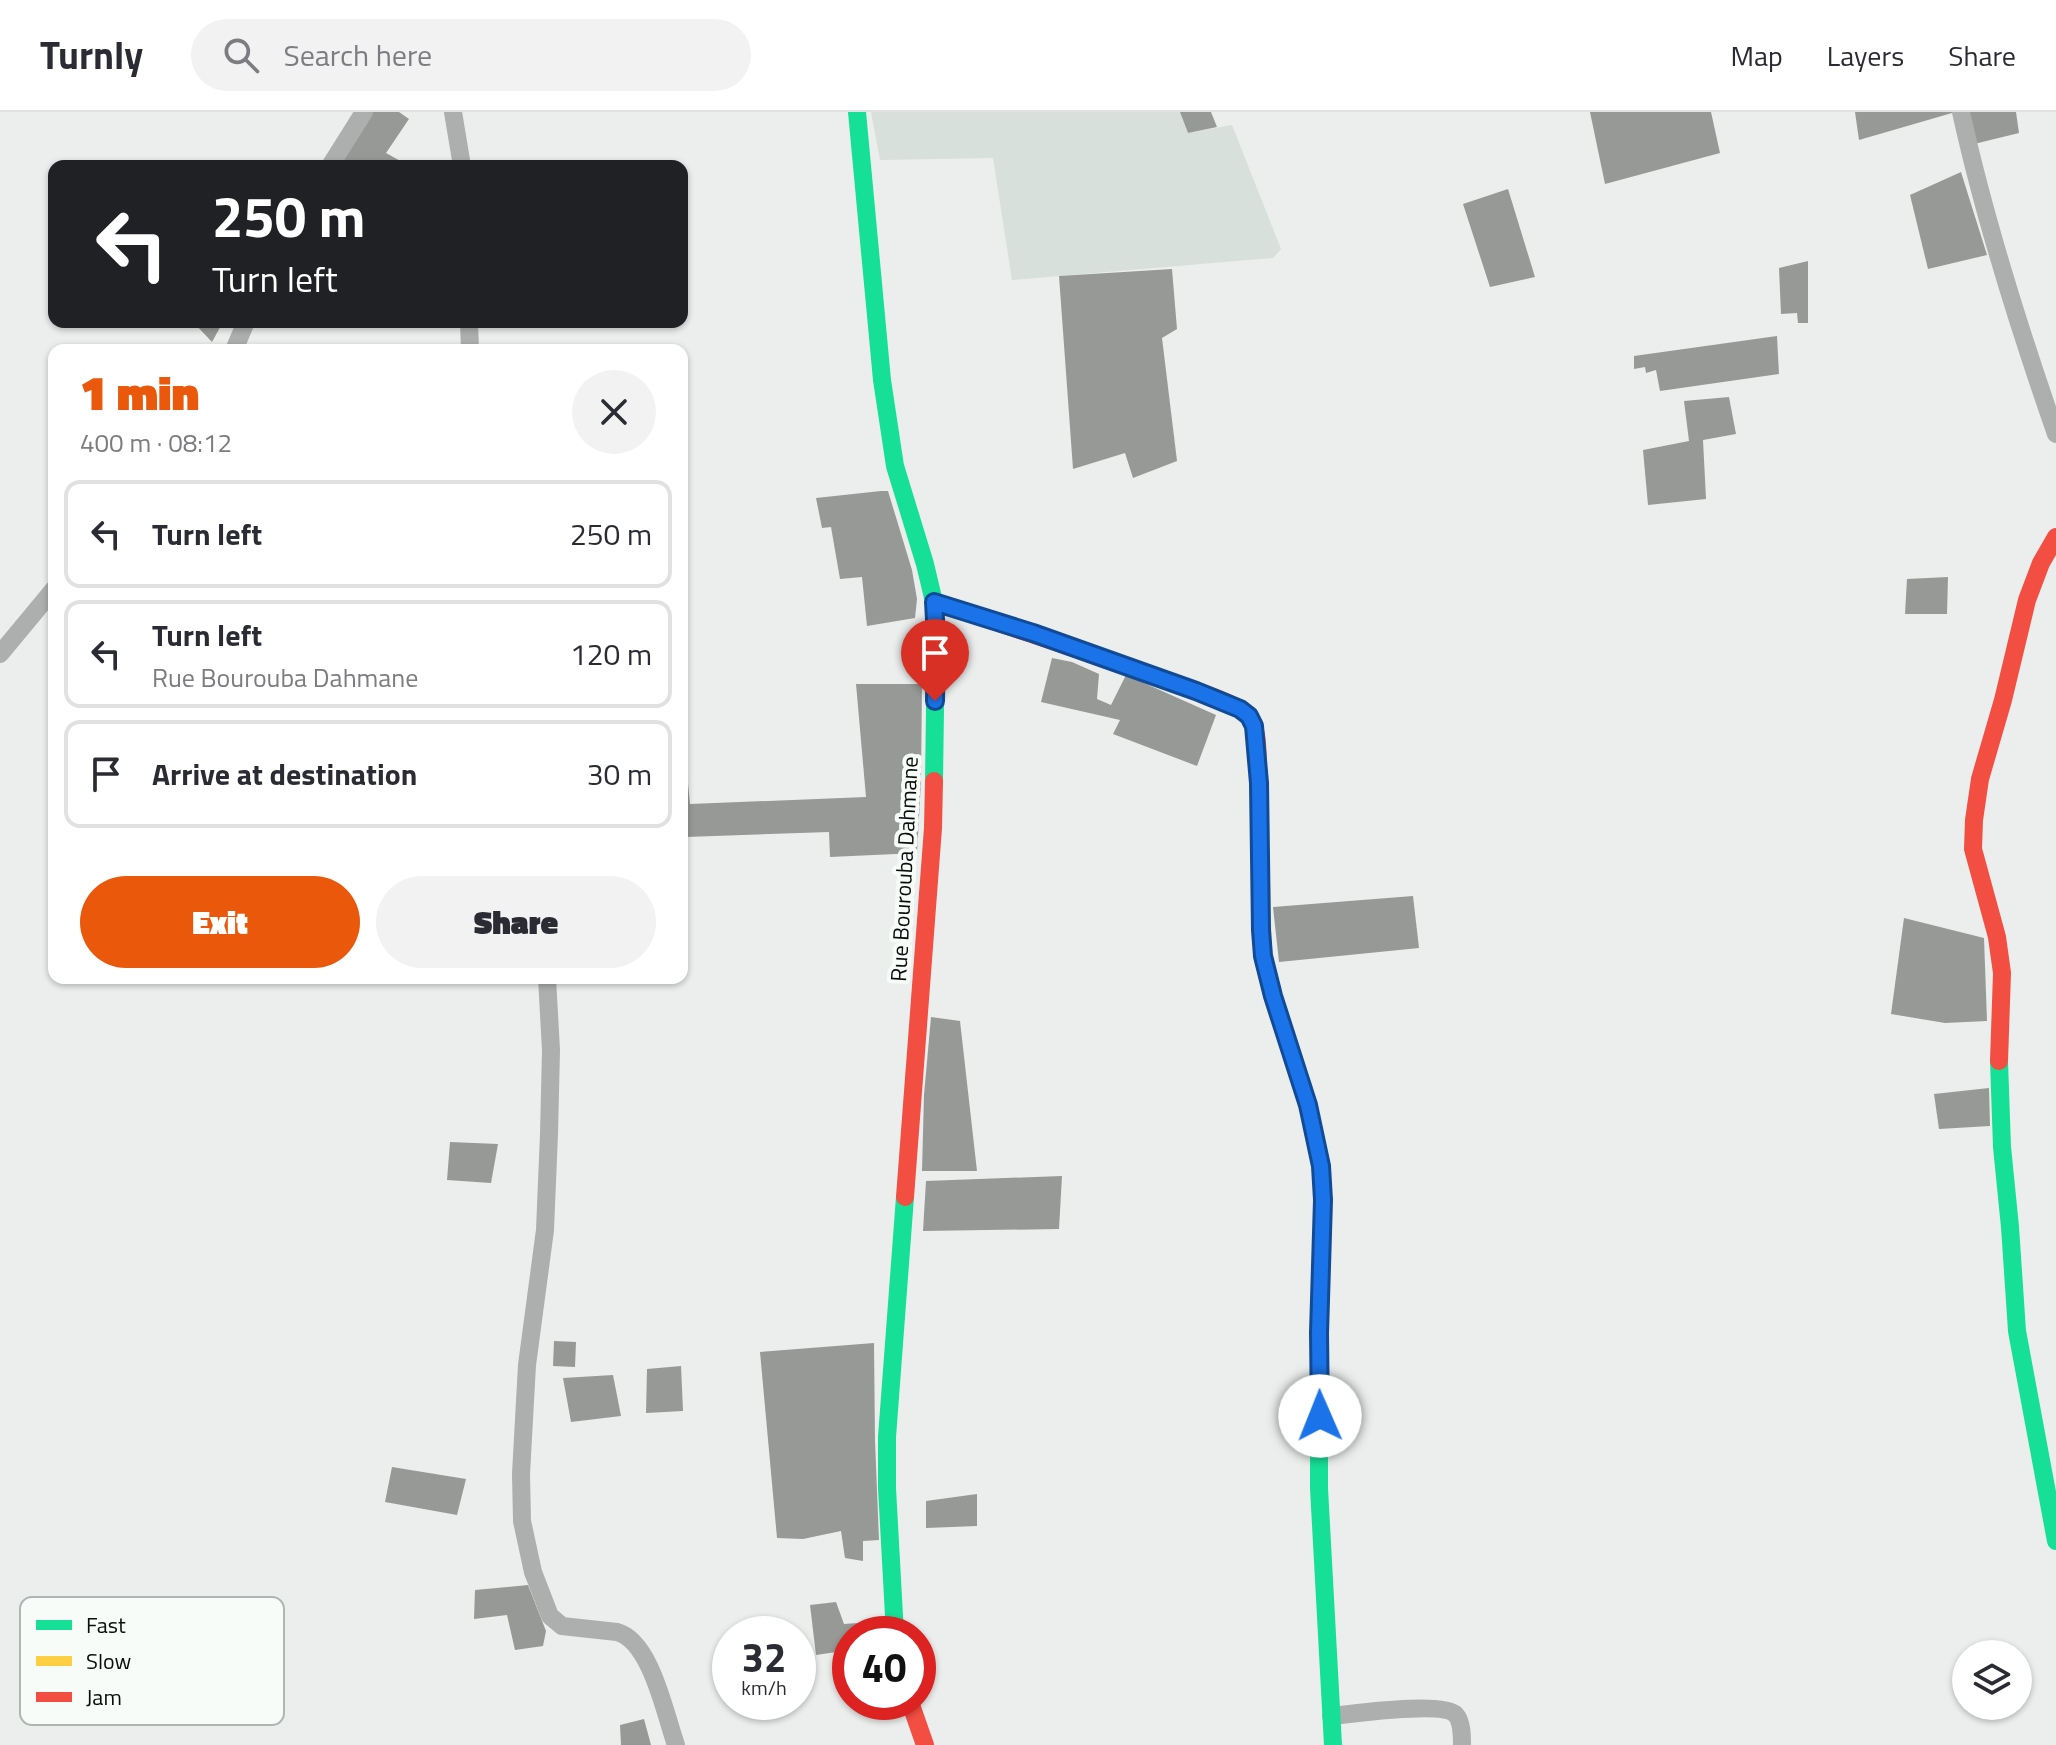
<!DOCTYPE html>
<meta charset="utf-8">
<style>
body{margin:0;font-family:"Titillium Web",sans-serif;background:#f2f2f3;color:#2b2b33;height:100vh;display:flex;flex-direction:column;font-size:30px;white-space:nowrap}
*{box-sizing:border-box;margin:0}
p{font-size:26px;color:#7c7c81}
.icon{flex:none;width:44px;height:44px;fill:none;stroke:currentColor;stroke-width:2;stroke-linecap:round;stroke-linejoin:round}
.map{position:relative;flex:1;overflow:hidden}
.panel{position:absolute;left:48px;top:232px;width:640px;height:640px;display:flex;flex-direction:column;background:#fff;border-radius:16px;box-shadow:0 2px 6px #0004}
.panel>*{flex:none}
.hud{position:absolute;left:48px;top:48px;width:640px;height:168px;border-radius:16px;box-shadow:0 2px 6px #0004;background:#202124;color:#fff;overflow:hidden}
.controls{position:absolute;left:1952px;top:1528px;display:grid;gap:16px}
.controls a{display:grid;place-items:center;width:80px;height:80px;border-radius:50%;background:#fff;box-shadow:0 2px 6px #0004;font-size:40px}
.speed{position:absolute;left:712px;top:1504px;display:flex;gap:16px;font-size:40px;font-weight:700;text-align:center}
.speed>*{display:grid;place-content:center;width:104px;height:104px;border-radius:50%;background:#fff;box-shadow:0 2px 6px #0004;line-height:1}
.speed small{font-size:20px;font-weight:400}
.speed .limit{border:12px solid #d22;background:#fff;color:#111}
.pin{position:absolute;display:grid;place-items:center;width:68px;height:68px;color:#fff;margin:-82px -34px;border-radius:50% 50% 50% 0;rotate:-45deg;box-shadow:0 0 8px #0007}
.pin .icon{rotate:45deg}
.me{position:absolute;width:88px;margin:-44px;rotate:359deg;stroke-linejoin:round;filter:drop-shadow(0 0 6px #0008)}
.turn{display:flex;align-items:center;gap:28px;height:168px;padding:0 32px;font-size:36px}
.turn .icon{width:104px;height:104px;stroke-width:2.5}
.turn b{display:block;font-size:56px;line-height:68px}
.round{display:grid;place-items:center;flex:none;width:84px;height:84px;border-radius:42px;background:#f2f2f3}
.overview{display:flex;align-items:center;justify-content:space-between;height:136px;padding:0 32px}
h1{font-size:48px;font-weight:800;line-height:60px;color:#ea580c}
.cta{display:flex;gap:16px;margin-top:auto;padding:16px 32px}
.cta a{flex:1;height:92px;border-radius:48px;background:#ea580c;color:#fff;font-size:32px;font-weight:800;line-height:92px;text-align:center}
.cta a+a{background:#f2f2f3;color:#2b2b33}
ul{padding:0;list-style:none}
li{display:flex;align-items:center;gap:24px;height:108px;margin:0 16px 12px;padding:0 16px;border:4px solid #e1e1e2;border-radius:16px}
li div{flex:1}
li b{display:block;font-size:30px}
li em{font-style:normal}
header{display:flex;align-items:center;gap:48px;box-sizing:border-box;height:112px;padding:0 40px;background:#fff;border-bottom:2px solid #e1e1e2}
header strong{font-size:38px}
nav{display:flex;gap:44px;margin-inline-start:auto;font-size:28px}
.search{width:560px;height:72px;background:#f2f2f3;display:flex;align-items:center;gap:20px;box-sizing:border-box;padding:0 28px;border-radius:44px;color:#7c7c81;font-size:30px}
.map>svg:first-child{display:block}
.built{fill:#d8e0db}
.building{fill:#979997}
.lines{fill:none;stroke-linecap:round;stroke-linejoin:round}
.street{stroke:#adaeae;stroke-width:18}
.fast{stroke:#16e098;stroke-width:18}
.slow{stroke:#ffcf43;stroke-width:18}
.jam{stroke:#f24e42;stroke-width:18}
.route-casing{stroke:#114b97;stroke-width:20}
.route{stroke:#1a73e8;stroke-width:14}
.labels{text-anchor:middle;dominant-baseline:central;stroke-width:8;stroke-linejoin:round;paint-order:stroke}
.street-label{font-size:22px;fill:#0b0d0c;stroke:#f7fcf9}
.key{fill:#f7fcf9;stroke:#b0b4b2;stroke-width:2}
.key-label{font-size:22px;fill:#0b0d0c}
</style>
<header>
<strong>Turnly</strong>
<div class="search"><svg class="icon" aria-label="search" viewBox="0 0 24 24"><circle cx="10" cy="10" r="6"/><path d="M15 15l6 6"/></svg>Search here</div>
<nav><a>Map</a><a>Layers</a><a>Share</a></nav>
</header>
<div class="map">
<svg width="2056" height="1633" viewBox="0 0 2056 1633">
<rect width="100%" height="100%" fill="#ebeeec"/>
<polygon class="built" points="871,0 1180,0 1188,21 1232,13 1281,137 1273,146 1012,168 993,46 880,48"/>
<g class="building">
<polygon points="365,0 399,0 409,7 386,41 404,51 402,54 331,54"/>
<polygon points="1180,0 1211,0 1217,15 1188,21"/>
<polygon points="1590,0 1711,0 1720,41 1605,72"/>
<polygon points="1855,0 1952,0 1952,1 1859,28"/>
<polygon points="1968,0 2016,0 2019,21 1974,32"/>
<polygon points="1961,60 1987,143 1928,157 1910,83"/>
<polygon points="1508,77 1535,165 1490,175 1463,92"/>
<polygon points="1808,149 1808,211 1798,211 1797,201 1781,202 1779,156"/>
<polygon points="1172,157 1177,217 1162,226 1177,349 1133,366 1125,341 1073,357 1059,164"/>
<polygon points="193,210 223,210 212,230"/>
<polygon points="1777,224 1779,262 1660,279 1656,258 1646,261 1645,255 1634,257 1634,244"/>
<polygon points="1729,285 1736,322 1703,328 1706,387 1648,393 1643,338 1689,329 1684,289"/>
<polygon points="881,379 888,379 912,458 917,487 915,506 867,514 862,465 840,467 831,415 822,416 816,386"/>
<polygon points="1948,465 1947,502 1905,502 1907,467"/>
<polygon points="1052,546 1072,550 1099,562 1097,587 1111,593 1126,563 1216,603 1197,654 1113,622 1120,608 1041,590"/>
<polygon points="856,572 922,572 921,669 917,741 830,745 829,720 686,725 687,705 682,705 682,661 687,661 690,692 866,685"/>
<polygon points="1413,784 1419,836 1279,850 1273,795"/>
<polygon points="1904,806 1984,826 1987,909 1945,911 1891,902"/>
<polygon points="931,905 960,909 977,1059 922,1059 924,983"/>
<polygon points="1989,976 1990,1014 1939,1017 1934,982"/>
<polygon points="450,1030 498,1032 491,1071 447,1068"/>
<polygon points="1062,1064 1059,1117 923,1119 926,1069"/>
<polygon points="554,1229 576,1230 575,1255 553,1254"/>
<polygon points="874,1231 875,1329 879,1428 863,1429 863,1449 845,1446 841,1419 803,1427 777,1426 760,1240"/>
<polygon points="681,1254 683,1299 646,1301 647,1257"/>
<polygon points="613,1263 621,1304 571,1310 563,1266"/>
<polygon points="392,1355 466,1367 457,1403 385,1390"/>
<polygon points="977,1382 977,1414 926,1416 926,1389"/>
<polygon points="528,1473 546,1519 543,1534 515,1538 507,1503 474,1507 475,1478"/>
<polygon points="836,1490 844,1512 885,1509 883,1522 850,1522 850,1538 816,1543 810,1493"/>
<polygon points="644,1607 651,1633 621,1633 620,1613"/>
</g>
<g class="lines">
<g class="street">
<polyline points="453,0 462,54"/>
<path d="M1961,0C1985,109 2019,216 2056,322"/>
<polyline points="330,54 364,0"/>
<polyline points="469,210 470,238"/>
<polyline points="234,238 246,210"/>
<polyline points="0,542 54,477"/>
<path d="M547,866L551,938L549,1022L545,1118L527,1253L521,1362L522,1409L533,1460L550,1504L562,1514L617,1520C651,1529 665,1602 676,1633"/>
<path d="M1331,1604C1353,1602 1443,1589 1456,1603C1462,1610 1462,1624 1462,1633"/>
</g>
<g class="fast">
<polyline points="857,0 882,268 895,354 925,452 934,490 936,525 934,669"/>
<polyline points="1999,949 2002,1035 2010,1115 2017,1219 2056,1429"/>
<polyline points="1319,1211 1319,1376 1333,1633"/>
<polyline points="895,1522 887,1376 887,1325 905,1085"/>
</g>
<polyline class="slow" points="1258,661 1263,844 1273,884 1308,993 1321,1054 1323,1088 1319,1211"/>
<g class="jam">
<path d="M934,490C1012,515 1090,541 1167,569C1185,575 1234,590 1246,602C1260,615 1257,643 1258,661"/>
<polyline points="1999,949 2002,861 1997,825 1973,737 1974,708 1980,667 2003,588 2027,488 2041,451 2056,425"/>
<polyline points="905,1085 933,716 934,669"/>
<polyline points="910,1590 925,1633"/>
</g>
</g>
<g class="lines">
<g class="route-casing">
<polyline id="route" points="935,589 936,525 934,490 1033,521 1196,579 1240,597 1249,604 1254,614 1259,671 1261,818 1263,844 1273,884 1308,993 1321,1054 1323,1088 1319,1221 1320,1304"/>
</g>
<use href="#route" class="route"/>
</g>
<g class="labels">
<g class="street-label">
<text transform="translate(904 757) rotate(-87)">Rue Bourouba Dahmane</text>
</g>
</g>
<rect x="20" y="1485" width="264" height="128" rx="12" class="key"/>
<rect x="36" y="1508" width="36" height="10" fill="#16e098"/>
<rect x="36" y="1544" width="36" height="10" fill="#ffcf43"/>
<rect x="36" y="1580" width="36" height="10" fill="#f24e42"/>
<g class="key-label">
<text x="86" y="1521">Fast</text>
<text x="86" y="1557">Slow</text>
<text x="86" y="1593">Jam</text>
</g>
</svg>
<div class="controls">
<a><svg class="icon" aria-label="layers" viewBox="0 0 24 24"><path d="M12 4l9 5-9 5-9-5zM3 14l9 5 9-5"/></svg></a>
</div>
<div class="speed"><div>32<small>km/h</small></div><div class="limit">40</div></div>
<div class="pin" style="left:935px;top:589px;background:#d93025"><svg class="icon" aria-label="arrive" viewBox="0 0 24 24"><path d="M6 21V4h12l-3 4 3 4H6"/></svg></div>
<svg class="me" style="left:1320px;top:1304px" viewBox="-20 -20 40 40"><circle r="19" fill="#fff"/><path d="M0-13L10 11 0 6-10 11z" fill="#1a73e8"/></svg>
<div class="hud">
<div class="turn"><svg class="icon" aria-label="left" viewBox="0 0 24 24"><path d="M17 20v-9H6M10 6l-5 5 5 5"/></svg><div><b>250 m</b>Turn left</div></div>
</div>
<section class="panel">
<div class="overview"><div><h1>1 min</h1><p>400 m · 08:12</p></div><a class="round"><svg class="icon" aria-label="close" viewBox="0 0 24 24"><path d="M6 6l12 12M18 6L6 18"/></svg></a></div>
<ul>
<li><svg class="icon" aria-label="left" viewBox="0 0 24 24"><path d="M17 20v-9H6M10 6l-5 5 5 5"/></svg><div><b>Turn left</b></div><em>250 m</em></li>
<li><svg class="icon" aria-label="left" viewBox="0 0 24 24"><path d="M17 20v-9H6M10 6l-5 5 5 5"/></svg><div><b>Turn left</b><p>Rue Bourouba Dahmane</p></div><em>120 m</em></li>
<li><svg class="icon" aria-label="arrive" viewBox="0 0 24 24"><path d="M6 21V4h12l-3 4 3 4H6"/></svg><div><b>Arrive at destination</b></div><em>30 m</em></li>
</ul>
<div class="cta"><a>Exit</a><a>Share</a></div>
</section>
</div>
